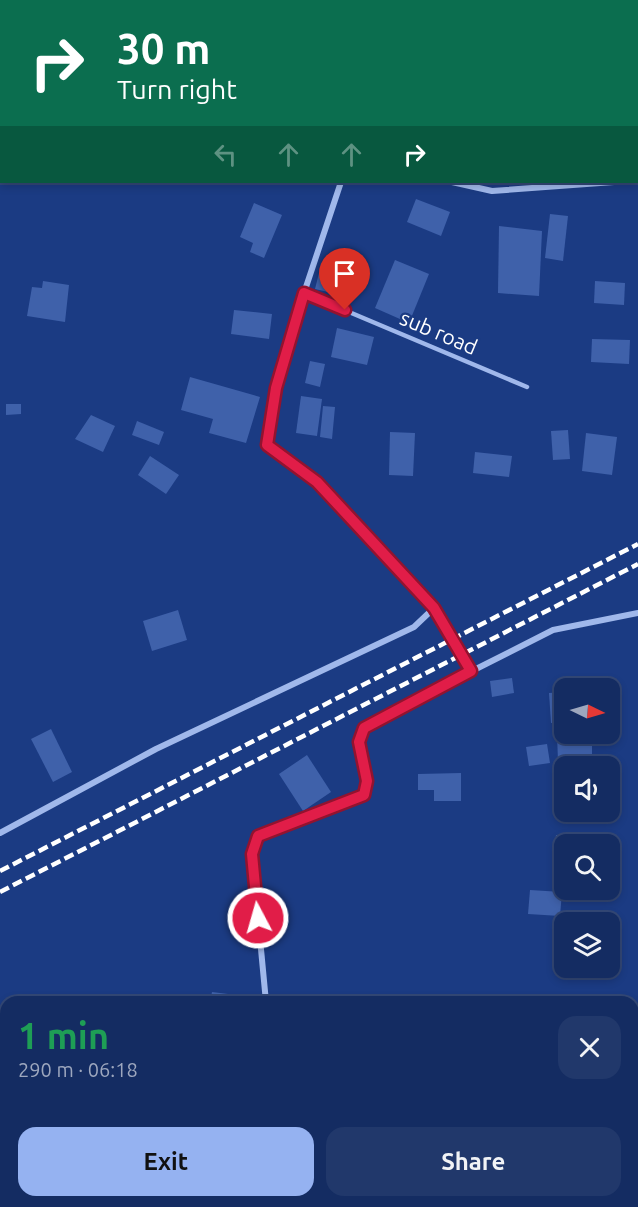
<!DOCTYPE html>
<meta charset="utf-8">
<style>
body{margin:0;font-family:Ubuntu,sans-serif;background:#21386b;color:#f1f3f6;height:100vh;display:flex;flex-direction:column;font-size:22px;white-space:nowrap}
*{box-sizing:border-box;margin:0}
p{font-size:20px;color:#9da7be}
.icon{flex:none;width:33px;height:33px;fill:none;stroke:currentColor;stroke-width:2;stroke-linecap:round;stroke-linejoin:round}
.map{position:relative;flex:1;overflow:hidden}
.sheet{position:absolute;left:0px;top:996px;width:639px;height:212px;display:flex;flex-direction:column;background:#142c62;border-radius:18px 18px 0 0;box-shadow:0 3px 9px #0003,0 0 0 2px #334877}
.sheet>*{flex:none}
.guide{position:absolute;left:0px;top:0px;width:639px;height:183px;box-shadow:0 3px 9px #0003,0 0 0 2px #334877;background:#0b6e4f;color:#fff;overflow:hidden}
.needle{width:39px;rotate:95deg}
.tools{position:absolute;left:554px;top:678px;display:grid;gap:12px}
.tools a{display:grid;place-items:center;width:66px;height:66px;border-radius:12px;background:#142c62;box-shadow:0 3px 9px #0003,0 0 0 2px #334877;font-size:30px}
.pin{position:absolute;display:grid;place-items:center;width:51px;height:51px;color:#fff;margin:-62px -26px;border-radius:50% 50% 50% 0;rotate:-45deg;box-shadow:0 0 6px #0007}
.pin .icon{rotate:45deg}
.me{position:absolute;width:66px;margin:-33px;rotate:354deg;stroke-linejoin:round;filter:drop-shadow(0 0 4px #0008)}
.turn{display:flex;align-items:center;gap:21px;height:126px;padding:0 18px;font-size:27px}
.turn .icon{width:78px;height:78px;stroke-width:2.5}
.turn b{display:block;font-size:42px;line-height:51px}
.lanes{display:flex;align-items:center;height:57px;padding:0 18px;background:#0003;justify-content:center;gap:30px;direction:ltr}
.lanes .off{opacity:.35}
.round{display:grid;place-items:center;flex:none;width:63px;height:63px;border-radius:18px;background:#21386b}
.head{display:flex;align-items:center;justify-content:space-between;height:102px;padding:0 18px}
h1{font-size:36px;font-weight:600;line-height:45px;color:#1e9e55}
.primary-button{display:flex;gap:12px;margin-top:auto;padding:12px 18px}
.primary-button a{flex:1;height:69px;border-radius:18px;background:#95b2f1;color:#111;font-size:24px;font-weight:600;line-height:69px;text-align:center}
.primary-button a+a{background:#21386b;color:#f1f3f6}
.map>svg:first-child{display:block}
.building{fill:#3f61aa}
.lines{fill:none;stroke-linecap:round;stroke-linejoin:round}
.service{stroke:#a0b8eb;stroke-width:4.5}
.minor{stroke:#a0b8eb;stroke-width:6}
.rail{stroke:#fff;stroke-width:4.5;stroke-dasharray:10 4.5;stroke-linecap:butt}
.route-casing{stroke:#92132f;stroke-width:15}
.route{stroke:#e11d48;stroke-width:10}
.labels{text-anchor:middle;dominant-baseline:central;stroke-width:4.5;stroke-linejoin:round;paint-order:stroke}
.street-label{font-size:21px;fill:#fff;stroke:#1b3b83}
</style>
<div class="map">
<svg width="638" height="1207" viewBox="0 0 638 1207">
<rect width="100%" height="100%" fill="#1b3b83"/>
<g class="building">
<polygon points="416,199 450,212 441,236 407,222"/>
<polygon points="254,203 282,215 264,258 250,252 253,243 240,237"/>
<polygon points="550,214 568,216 563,261 545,258"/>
<polygon points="499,226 542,231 539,296 498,293"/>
<polygon points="395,260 429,274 409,323 375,308"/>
<polygon points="320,269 342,274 337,294 315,289"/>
<polygon points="43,281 69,285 65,322 27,316 32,287 42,288"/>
<polygon points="595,281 625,283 624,305 594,303"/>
<polygon points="234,310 272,314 269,339 231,334"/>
<polygon points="337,328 374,337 367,365 331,357"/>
<polygon points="592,339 630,340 629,364 591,362"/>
<polygon points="310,361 325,364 320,387 305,383"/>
<polygon points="190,377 260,397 246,443 209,433 213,419 181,410"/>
<polygon points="301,396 322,399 317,436 296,433"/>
<polygon points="6,404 21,404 21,414 6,415"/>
<polygon points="323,406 335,407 332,439 320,437"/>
<polygon points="91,415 115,426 103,452 75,439"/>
<polygon points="137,421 164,432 159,445 132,435"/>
<polygon points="568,430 570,459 553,460 551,431"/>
<polygon points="390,432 415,433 413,476 389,475"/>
<polygon points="586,433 617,437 612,475 582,471"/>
<polygon points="475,452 512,456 509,477 473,473"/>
<polygon points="150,456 179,475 166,494 138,475"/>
<polygon points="178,610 187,640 152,651 143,621"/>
<polygon points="512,678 514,693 492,697 490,681"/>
<polygon points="564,692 564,722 551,723 549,693"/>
<polygon points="51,729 72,772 53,782 31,739"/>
<polygon points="592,734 592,760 558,761 557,735"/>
<polygon points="547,744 550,763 529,766 526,747"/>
<polygon points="307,755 331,792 303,811 279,774"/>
<polygon points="461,773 461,801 434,801 434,790 418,790 418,774"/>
<polygon points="556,835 593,838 592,844 564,844 564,872 552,870"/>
<polygon points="530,890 562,892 560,916 528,914"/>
<polygon points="212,992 244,996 243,1002 210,1002"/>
<polygon points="638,1187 638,1207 634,1207 632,1202 633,1188"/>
<polygon points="0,1190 6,1190 6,1202 44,1202 45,1207 0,1207"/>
<polygon points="326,1202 349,1202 350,1207 312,1207 312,1203"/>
</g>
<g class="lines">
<g class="service">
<polyline points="327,2 329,0"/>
<polyline points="304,293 527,387"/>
</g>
<g class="minor">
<polyline points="80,0 83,2"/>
<polyline points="341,182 304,293 276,388 267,445 317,482 434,608 472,671 553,630 638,613"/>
<polyline points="452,182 492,191 614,182"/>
<polyline points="0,833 156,749 414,627 434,608"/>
<polyline points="266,1002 252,854 258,836 364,795 367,781 359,742 364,728 472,671"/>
<polyline points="633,1157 638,1155"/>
<polyline points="0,1175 6,1175"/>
<polyline points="132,1202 133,1207"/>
<polyline points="293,1202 293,1207"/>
<polyline points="508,1207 521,1202"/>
</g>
<g class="rail">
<polyline points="0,871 638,544"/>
<polyline points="0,892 638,564"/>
</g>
</g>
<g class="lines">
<g class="route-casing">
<polyline id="route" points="258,918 252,854 258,836 364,795 367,781 359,742 364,728 471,671 434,608 317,482 267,445 276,388 304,293 345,310"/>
</g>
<use href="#route" class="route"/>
</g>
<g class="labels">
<g class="street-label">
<text transform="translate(439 332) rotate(23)">sub road</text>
</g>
</g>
</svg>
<div class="tools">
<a><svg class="needle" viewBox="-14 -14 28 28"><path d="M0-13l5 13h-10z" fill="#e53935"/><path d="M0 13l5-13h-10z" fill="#9da7be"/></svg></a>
<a><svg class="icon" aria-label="sound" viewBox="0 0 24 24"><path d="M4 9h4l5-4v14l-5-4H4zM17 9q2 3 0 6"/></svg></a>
<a><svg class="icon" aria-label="search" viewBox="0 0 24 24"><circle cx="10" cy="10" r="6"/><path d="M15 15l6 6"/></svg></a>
<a><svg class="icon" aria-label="layers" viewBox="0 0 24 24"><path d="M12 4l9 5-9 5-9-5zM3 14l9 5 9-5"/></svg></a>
</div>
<div class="pin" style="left:345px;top:310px;background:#d93025"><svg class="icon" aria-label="arrive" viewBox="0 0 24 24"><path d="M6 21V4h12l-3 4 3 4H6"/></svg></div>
<svg class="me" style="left:258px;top:918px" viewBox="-20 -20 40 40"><circle r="17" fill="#e11d48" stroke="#fff" stroke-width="3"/><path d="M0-11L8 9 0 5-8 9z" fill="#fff"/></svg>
<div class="guide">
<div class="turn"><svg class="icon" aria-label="right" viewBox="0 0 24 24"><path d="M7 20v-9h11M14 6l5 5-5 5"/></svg><div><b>30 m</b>Turn right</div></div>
<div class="lanes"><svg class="icon off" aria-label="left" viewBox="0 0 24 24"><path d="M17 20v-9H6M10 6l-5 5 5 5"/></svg><svg class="icon off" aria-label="ahead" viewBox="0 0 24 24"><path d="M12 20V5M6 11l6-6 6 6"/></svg><svg class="icon off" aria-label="ahead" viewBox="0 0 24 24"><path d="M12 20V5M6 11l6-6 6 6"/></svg><svg class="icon" aria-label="right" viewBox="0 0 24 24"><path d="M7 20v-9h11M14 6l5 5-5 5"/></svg></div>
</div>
<section class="sheet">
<div class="head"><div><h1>1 min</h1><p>290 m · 06:18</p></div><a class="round"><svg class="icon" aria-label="close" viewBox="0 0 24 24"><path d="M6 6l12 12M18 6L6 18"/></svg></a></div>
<div class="primary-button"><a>Exit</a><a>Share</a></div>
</section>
</div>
